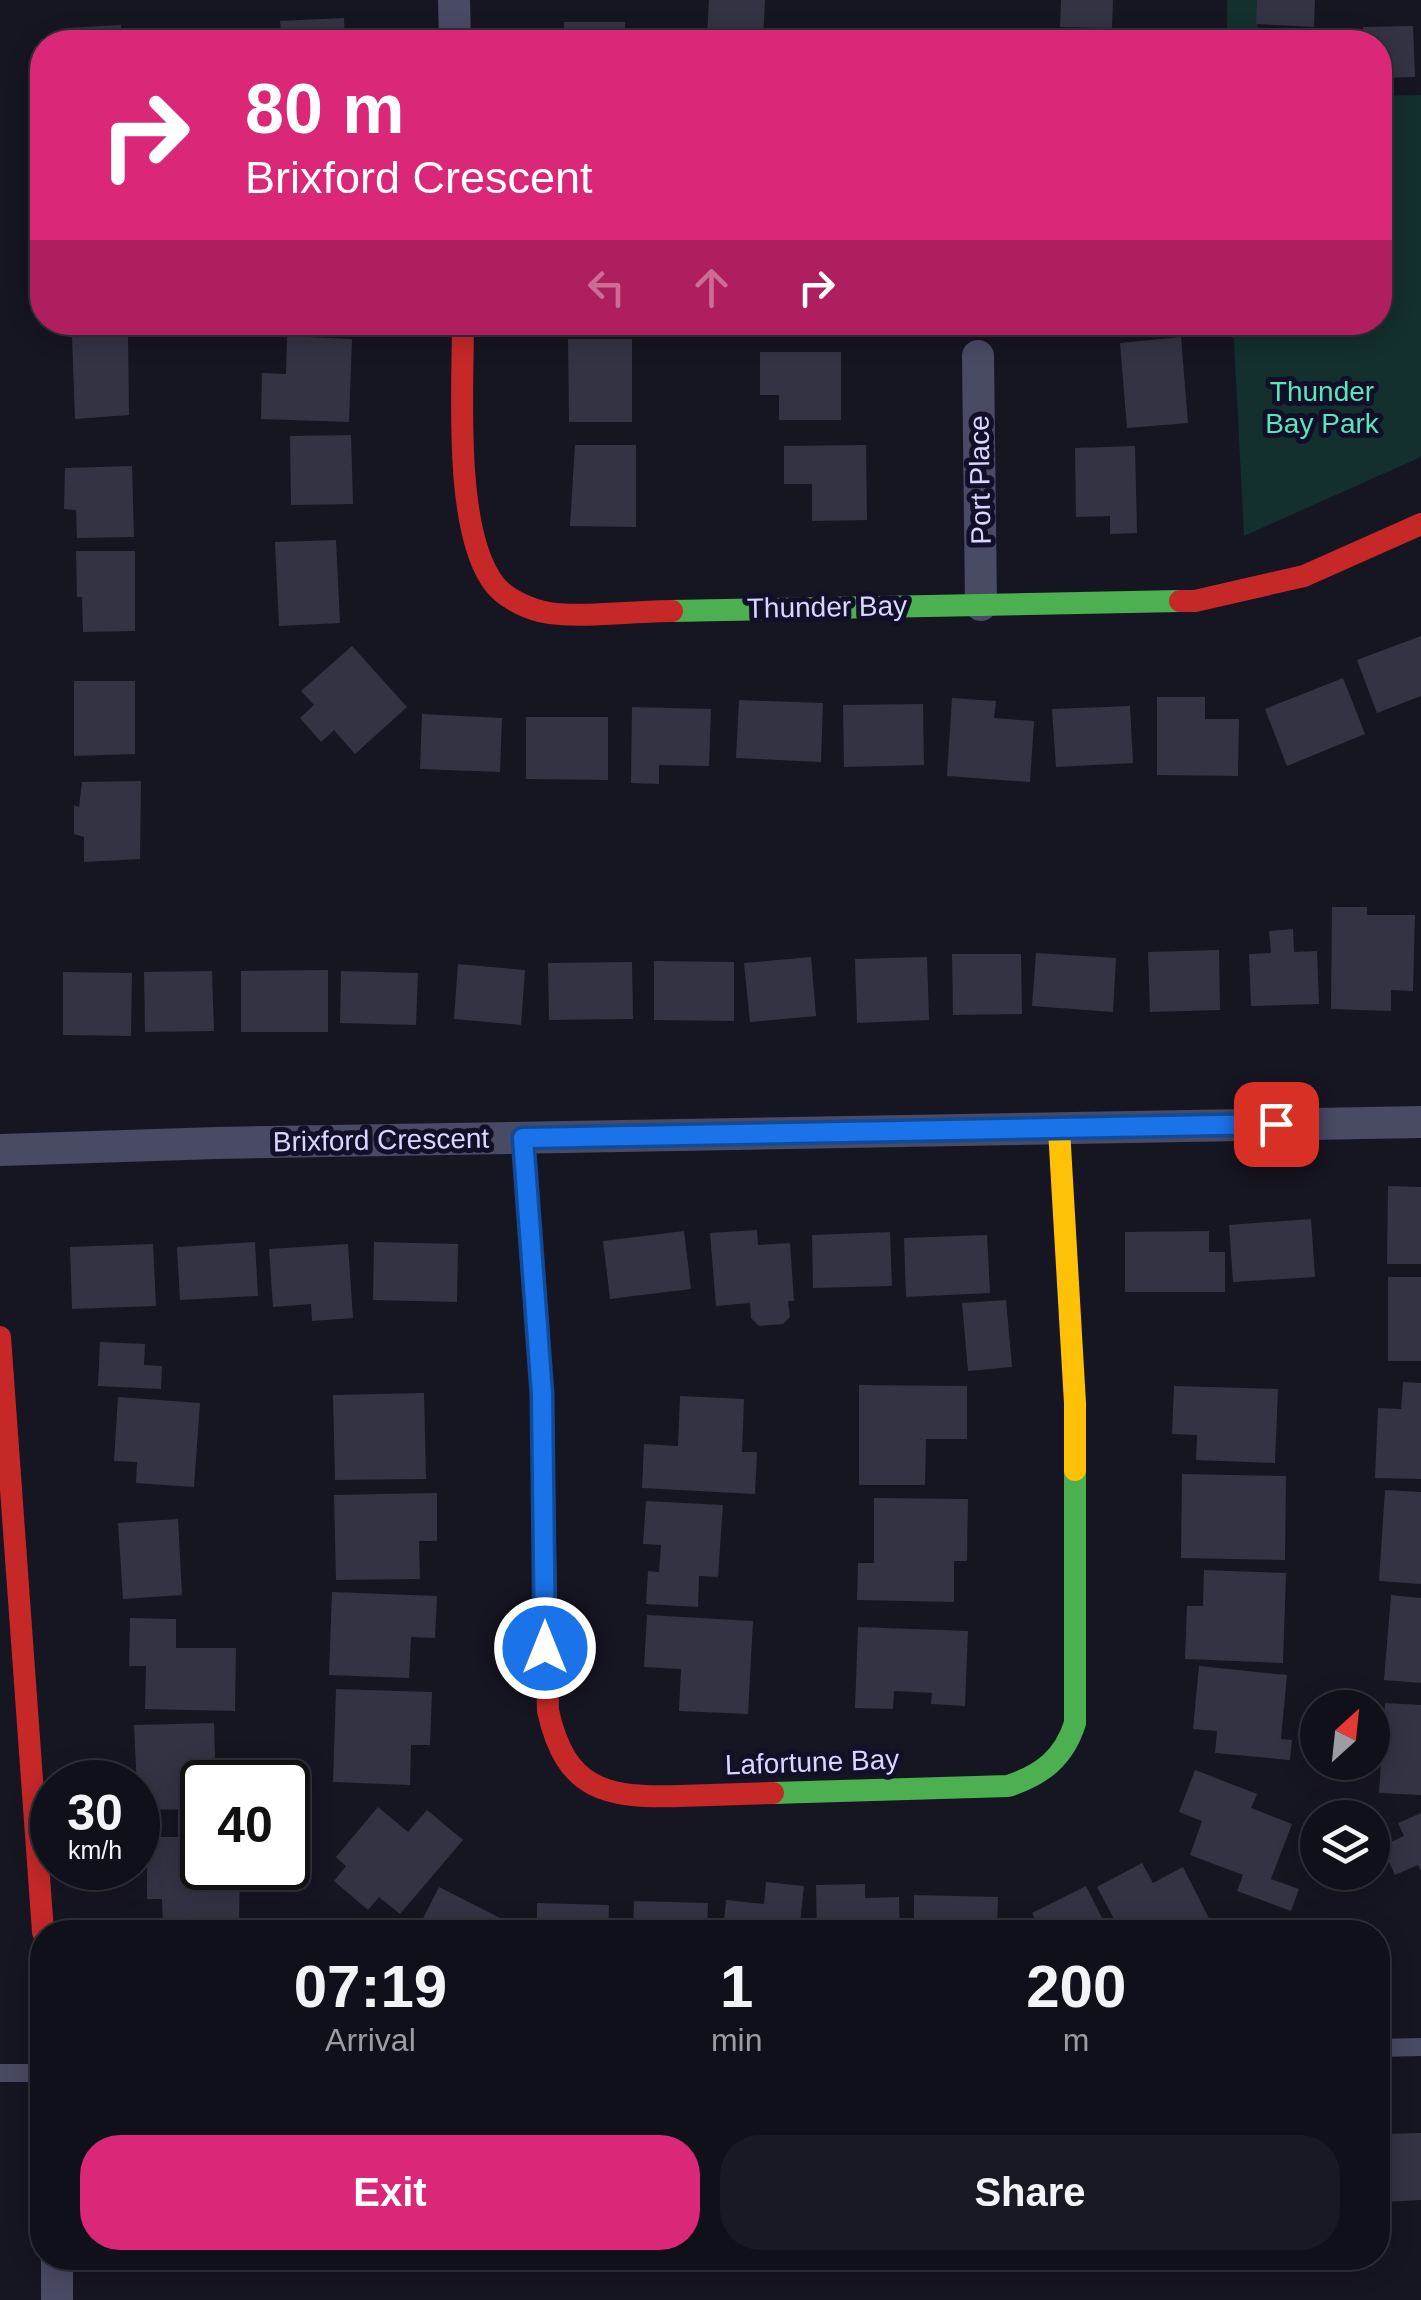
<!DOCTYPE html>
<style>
body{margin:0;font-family:Arial,sans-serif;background:#191923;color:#f1f3f6;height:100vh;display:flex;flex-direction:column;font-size:38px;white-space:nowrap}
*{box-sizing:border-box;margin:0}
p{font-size:32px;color:#9c9da2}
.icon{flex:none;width:55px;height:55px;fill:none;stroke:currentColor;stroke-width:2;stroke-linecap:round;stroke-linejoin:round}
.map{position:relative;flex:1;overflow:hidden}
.panel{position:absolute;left:30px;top:1920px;width:1360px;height:350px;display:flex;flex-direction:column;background:#10101a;border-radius:40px;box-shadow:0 5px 25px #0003,0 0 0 2px #303039}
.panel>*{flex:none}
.banner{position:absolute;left:30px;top:30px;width:1362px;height:305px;border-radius:40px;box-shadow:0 5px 25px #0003,0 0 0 2px #303039;background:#db2777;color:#fff;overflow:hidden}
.needle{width:65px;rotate:27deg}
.controls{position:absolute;left:1300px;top:1690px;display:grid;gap:20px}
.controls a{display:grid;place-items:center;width:90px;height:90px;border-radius:50%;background:#10101a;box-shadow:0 5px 25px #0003,0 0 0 2px #303039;font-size:50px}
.speed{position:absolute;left:30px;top:1760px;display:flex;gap:20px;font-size:50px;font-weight:700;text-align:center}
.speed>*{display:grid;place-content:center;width:130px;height:130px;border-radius:50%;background:#10101a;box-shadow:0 5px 25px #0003,0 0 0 2px #303039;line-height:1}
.speed small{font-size:25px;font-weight:400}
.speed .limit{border:5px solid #111;border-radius:15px;background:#fff;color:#111}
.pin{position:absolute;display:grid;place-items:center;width:85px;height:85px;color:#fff;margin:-42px;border-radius:20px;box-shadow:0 5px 15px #0006}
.me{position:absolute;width:110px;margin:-55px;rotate:0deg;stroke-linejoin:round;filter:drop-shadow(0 0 8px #0008)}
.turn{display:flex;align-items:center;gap:35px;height:210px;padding:0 50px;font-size:45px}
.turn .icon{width:130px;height:130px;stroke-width:2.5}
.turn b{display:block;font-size:70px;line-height:85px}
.lanes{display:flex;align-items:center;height:95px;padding:0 50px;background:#0003;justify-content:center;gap:50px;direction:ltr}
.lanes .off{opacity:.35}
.eta{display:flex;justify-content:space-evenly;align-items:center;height:170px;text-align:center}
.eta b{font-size:60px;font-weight:600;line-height:70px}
.action{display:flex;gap:20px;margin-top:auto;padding:20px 50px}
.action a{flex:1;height:115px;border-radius:40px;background:#db2777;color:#fff;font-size:40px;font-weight:600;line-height:115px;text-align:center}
.action a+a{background:#191923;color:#f1f3f6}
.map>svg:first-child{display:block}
.green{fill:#132f2e}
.building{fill:#343344}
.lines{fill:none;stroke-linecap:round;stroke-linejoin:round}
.lane{stroke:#494a63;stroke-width:18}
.street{stroke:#494a63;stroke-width:32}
.fast{stroke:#4caf50;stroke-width:22}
.slow{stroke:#ffc107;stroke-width:22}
.jam{stroke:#c62828;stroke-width:22}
.route-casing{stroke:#114b97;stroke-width:25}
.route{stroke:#1a73e8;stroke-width:18}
.labels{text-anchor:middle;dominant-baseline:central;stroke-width:10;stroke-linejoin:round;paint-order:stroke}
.park-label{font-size:28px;fill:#5ce5bd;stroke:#120f28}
.street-label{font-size:28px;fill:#d9d6ff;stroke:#120f28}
</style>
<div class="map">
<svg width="1421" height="2300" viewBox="0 0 1421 2300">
<rect width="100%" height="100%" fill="#161522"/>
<g class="green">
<polygon points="1227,0 1257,0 1258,42 1227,42"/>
<polygon points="1421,95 1421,457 1244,536 1233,323 1380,322 1380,96"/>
</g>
<g class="building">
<polygon points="709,0 765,0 763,40 707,36"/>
<polygon points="1061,0 1113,0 1112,28 1060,27"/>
<polygon points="1257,0 1315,0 1314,27 1256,24"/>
<polygon points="344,18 345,42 282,42 280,21"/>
<rect x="564" y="22" width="61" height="20"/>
<polygon points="121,25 121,42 66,42 66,28"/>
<polygon points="1413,26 1415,77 1380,78 1380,42 1363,42 1363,27"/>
<polygon points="128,335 129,415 75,419 72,337"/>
<polygon points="287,336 352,339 349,422 261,419 262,373 286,374"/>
<polygon points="1181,337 1188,423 1127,428 1120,343"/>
<polygon points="568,339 632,339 632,422 569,422"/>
<polygon points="760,352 841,352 841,420 779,420 779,395 760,395"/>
<polygon points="351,435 353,504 291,505 290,436"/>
<polygon points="575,445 636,445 636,527 570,526"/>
<polygon points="866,445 867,520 812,521 812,484 784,484 784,446"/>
<polygon points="1135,446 1137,533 1110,534 1110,516 1076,517 1075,448"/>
<polygon points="132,466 134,537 77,538 76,510 64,509 65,468"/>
<polygon points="336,540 340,623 279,626 275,542"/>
<polygon points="76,551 135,551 135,631 83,632 82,597 77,597"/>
<polygon points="1421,636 1421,696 1377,713 1357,660"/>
<polygon points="352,646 407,707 355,754 334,730 321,742 300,718 314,705 301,691"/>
<polygon points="1343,678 1365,734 1287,766 1265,709"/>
<polygon points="74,681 135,681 135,754 74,756"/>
<polygon points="1157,697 1205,697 1205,719 1239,719 1238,776 1157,775"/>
<polygon points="952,698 996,701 994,718 1034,721 1030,782 947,776"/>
<polygon points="739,700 823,703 821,762 736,758"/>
<polygon points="923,704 924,765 844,767 843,705"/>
<polygon points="1130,706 1133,763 1056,767 1052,709"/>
<polygon points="632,707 711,709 709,766 659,765 659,784 631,783"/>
<polygon points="422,714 502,718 500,772 420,769"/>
<polygon points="526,717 608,717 608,780 526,779"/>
<polygon points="141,781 140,859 84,862 84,837 74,834 74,805 79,807 82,782"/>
<polygon points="1332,907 1367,907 1367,915 1415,915 1413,991 1391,990 1391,1011 1331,1009"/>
<polygon points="1293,929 1294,952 1317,951 1319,1004 1251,1006 1249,954 1271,953 1269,931"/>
<polygon points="1219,950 1220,1010 1150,1012 1148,952"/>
<polygon points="1036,953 1116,958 1113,1012 1032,1006"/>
<polygon points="952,954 1021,954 1022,1014 953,1015"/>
<polygon points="811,957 816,1016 750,1022 744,963"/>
<polygon points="927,957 929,1020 857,1023 855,959"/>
<polygon points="654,961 734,962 734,1021 654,1020"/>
<polygon points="632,962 633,1019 549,1020 548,963"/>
<polygon points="458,964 525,970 521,1025 454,1019"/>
<polygon points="328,970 328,1032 241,1032 241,971"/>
<polygon points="212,971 214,1031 145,1032 144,972"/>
<polygon points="341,971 418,973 416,1025 340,1023"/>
<polygon points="63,972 132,973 131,1036 63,1035"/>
<polygon points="1388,1186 1421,1187 1421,1264 1387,1264"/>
<polygon points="1311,1219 1315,1277 1233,1282 1229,1225"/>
<polygon points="757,1230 758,1245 790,1243 794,1301 788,1301 790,1317 783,1324 759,1326 751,1318 750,1303 716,1306 710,1233"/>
<polygon points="684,1231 691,1289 610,1299 603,1241"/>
<polygon points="1209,1231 1209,1252 1225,1252 1225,1292 1125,1292 1125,1232"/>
<polygon points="890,1232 892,1286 813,1288 812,1235"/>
<polygon points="987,1235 990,1293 906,1297 904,1238"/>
<polygon points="255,1242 258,1296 180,1300 177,1247"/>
<polygon points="374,1242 458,1244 457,1302 373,1300"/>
<polygon points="153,1244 156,1306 72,1309 70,1247"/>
<polygon points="348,1244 353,1318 312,1321 311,1304 273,1307 269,1249"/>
<rect x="1388" y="1277" width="33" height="84"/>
<polygon points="1006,1300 1012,1367 968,1371 962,1303"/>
<polygon points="100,1342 145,1344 144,1365 162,1366 161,1389 98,1386"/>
<polygon points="1403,1382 1421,1383 1421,1479 1375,1478 1378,1408 1401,1409"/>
<polygon points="859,1385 967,1386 967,1439 926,1439 925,1485 859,1485"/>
<polygon points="1174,1386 1278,1389 1275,1463 1196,1460 1197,1435 1172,1434"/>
<polygon points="424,1393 426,1479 335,1480 333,1395"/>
<polygon points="680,1396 744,1399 742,1452 757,1452 755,1494 642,1488 644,1444 678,1446"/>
<polygon points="118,1397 200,1403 194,1487 136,1483 137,1462 114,1461"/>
<polygon points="1182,1474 1286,1476 1285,1560 1181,1558"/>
<polygon points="1385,1490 1421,1492 1421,1584 1379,1581"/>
<polygon points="437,1493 437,1541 419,1541 420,1579 336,1580 334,1495"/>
<polygon points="874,1498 968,1499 967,1561 954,1561 954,1602 857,1600 858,1563 874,1563"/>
<polygon points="646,1501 723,1505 718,1577 699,1576 698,1607 646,1604 648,1571 659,1572 661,1545 643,1544"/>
<polygon points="178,1519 182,1595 123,1599 118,1523"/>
<polygon points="1204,1570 1286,1573 1283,1663 1185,1659 1187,1606 1203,1606"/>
<polygon points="332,1592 437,1596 435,1638 411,1637 409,1678 329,1675"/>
<polygon points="1391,1595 1421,1598 1421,1683 1384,1680"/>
<polygon points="647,1615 753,1621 748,1714 679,1711 681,1669 644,1667"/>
<polygon points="130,1618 176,1619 176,1648 236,1648 235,1711 145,1709 146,1666 129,1666"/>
<polygon points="858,1627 968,1631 965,1706 931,1704 932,1693 894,1691 893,1709 855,1708"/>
<polygon points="1199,1666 1287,1675 1281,1739 1292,1740 1290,1760 1215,1753 1217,1731 1193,1729"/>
<polygon points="336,1689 432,1692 430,1745 411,1745 410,1785 333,1782"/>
<polygon points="1385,1703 1421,1705 1421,1795 1379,1793"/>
<polygon points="214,1723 215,1759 202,1759 202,1809 138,1810 134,1725"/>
<polygon points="1195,1770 1257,1794 1251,1808 1292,1824 1271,1879 1299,1889 1291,1911 1237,1891 1243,1875 1190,1855 1202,1821 1179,1812"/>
<polygon points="378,1807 408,1832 427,1810 463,1840 400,1914 379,1897 368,1910 334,1881 346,1866 336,1857"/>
<polygon points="1421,1813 1421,1871 1418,1865 1395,1875 1382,1846 1404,1836 1398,1823"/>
<polygon points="147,1837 202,1837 202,1868 240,1868 239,1925 163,1924 162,1899 147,1899"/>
<polygon points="1142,1863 1153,1883 1183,1867 1216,1932 1121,1932 1097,1887"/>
<polygon points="766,1882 804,1886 799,1932 723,1932 726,1900 764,1904"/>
<polygon points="865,1884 865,1898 899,1897 900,1932 817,1932 816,1885"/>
<polygon points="1086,1886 1109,1932 1042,1932 1032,1913"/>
<polygon points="439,1887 514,1925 511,1932 416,1932"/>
<polygon points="914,1895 998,1897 997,1932 914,1932"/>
<polygon points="634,1901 708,1903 707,1932 633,1932"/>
<polygon points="537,1903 609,1905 608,1932 537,1932"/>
<polygon points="1421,2133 1421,2200 1383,2202 1380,2134"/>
</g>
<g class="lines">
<g class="lane">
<polyline points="1378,2048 1421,2047"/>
<polyline points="0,2073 42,2073"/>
</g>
<g class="street">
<polyline points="454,0 455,42"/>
<polyline points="978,356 981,605"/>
<polyline points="0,1150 217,1143 1421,1122"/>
<polyline points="57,2258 57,2300"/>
</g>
<g class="fast">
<polyline points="672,611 1180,601"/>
<path d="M773,1793L1008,1786C1042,1775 1064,1758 1075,1723V1470"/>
</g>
<polyline class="slow" points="1059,1129 1075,1403 1075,1470"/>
<g class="jam">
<path d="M463,322C463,389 453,532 495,585C507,600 531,610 549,613C583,618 636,611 672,611"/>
<polyline points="1180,601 1195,601 1304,576 1421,524"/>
<path d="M523,1138L542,1394L548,1711C566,1791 606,1798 680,1796C711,1795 742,1794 773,1793"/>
<polyline points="0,1337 43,1932"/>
</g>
</g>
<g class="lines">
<g class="route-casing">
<polyline id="route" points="545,1648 542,1394 523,1138 1276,1124"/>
</g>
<use href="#route" class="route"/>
</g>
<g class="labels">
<g class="park-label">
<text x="1322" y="391">Thunder<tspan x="1322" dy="32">Bay Park</tspan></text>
</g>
<g class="street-label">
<text transform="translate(980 480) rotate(-91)">Port Place</text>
<text transform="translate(827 607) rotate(-1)">Thunder Bay</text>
<text transform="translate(381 1140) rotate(-1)">Brixford Crescent</text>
<text transform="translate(812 1762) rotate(-2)">Lafortune Bay</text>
</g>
</g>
</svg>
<div class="controls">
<a><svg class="needle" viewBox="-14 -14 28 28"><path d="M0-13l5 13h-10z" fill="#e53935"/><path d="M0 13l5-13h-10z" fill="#9c9da2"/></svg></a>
<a><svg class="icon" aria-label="layers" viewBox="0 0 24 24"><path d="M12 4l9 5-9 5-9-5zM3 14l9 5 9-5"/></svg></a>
</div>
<div class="speed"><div>30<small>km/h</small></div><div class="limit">40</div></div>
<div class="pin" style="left:1276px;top:1124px;background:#d93025"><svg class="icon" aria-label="arrive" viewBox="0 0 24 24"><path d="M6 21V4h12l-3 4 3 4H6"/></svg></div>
<svg class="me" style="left:545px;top:1648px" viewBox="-20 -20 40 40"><circle r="17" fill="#1a73e8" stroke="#fff" stroke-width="3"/><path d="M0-11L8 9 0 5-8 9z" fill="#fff"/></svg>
<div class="banner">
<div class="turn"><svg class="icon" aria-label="right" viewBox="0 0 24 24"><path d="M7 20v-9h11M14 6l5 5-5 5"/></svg><div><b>80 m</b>Brixford Crescent</div></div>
<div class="lanes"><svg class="icon off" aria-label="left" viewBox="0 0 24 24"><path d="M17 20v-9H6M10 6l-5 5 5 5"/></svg><svg class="icon off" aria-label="ahead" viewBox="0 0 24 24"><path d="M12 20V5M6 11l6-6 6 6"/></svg><svg class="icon" aria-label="right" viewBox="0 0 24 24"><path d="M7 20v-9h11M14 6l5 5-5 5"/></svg></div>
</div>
<section class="panel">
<div class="eta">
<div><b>07:19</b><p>Arrival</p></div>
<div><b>1</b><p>min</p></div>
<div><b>200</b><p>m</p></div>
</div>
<div class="action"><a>Exit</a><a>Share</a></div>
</section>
</div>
